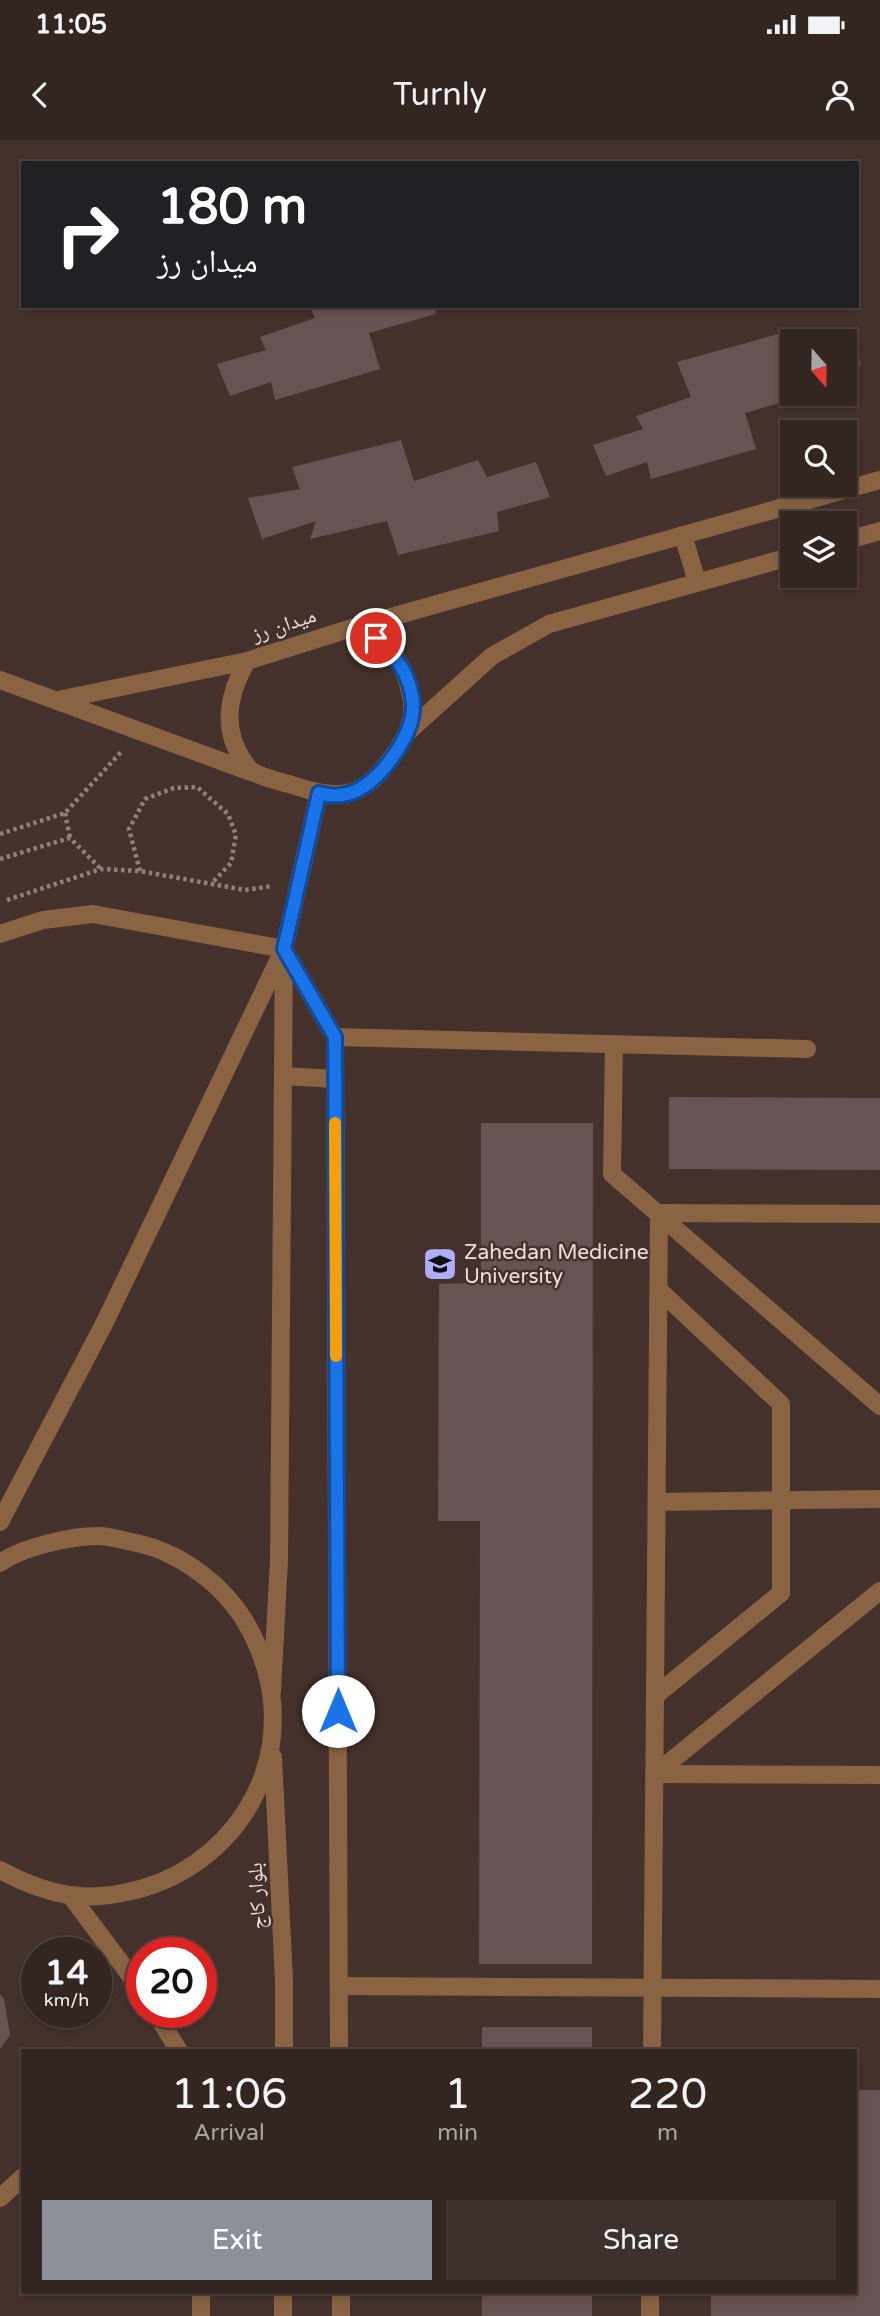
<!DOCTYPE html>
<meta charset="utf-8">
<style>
body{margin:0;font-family:"Varela Round","Noto Naskh Arabic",sans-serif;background:#3e312d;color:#f1f3f6;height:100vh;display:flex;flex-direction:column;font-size:26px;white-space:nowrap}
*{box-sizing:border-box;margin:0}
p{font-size:23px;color:#a9a5a5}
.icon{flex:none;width:38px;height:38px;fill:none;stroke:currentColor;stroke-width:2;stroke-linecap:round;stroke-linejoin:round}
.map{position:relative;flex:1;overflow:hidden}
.details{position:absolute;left:21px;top:1909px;width:836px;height:245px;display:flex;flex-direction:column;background:#332520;border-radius:0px;box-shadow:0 4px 10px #0003,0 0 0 2px #4e423e}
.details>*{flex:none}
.banner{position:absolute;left:21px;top:21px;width:838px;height:147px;border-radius:0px;box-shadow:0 4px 10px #0003,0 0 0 2px #4e423e;background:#202124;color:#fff;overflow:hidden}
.needle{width:46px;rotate:160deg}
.tools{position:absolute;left:780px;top:189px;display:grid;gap:14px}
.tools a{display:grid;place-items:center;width:77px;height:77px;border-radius:0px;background:#332520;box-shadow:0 4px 10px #0003,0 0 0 2px #4e423e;font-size:35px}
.speed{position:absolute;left:21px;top:1797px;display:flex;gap:14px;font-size:35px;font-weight:700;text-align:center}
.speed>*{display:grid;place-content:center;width:91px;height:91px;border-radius:50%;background:#332520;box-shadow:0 4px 10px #0003,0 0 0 2px #4e423e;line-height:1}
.speed small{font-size:18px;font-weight:400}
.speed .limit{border:10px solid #d22;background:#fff;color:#111}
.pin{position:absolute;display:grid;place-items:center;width:60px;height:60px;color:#fff;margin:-30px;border:4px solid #fff;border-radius:50%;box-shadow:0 2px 7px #0007}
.me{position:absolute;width:77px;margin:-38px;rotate:0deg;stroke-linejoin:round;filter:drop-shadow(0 0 5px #0008)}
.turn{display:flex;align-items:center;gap:24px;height:147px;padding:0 21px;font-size:32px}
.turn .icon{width:91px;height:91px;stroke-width:2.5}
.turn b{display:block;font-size:49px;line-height:60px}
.eta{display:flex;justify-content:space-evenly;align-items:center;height:119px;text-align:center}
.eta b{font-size:42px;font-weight:600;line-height:49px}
.action{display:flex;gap:14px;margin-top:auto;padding:14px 21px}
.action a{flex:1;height:80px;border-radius:0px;background:#8c9099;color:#fff;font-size:28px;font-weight:600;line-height:80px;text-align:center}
.action a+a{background:#3e312d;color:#f1f3f6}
.status{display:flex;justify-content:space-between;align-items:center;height:49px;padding:0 35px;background:#332520;direction:ltr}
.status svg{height:19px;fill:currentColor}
header{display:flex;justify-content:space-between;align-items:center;height:91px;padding:0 21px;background:#332520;font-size:32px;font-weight:600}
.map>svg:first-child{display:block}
.building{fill:#685354}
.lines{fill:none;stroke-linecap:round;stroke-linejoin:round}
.path{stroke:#907f7b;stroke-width:4.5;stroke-dasharray:3.5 3.5;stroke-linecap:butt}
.minor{stroke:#8a6343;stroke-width:18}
.route-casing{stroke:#114b97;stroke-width:18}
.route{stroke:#1a73e8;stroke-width:12}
.slow{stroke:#f59e0b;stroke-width:12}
.labels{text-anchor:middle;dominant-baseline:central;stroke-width:5;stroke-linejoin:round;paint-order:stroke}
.street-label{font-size:21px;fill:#ecdfdc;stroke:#44312b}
.poi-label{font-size:21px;fill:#ecdfdc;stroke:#44312b;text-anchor:start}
</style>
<div class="status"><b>11:05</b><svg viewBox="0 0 49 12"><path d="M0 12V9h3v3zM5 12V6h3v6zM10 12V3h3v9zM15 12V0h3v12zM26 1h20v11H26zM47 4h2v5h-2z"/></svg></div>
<header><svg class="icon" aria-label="back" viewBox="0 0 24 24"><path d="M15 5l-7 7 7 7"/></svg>Turnly<svg class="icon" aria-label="person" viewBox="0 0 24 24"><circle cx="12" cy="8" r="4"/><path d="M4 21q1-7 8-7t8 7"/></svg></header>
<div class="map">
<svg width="880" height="2176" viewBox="0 0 880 2176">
<rect width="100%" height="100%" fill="#44312b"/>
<g class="building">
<polygon points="310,166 435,166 436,174 369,193 380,229 275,260 271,242 230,256 217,224 266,210 260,197 315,178"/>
<polygon points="800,188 806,201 793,201 793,254 810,254 745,273 756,309 651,339 647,322 606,336 593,305 643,289 636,276 691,257 677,222"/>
<polygon points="850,188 861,225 845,229 845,201 810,201"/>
<polygon points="401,300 414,341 478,320 487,337 536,322 550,357 497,372 499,391 398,415 387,381 310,399 316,381 262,399 248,358 300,349 292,327"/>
<polygon points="669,957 880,958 880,1030 669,1029"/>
<polygon points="481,983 593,983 592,1824 479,1824 480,1381 438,1381 439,1144 481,1143"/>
<polygon points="0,1854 4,1859 10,1895 0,1909"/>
<rect x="482" y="1887" width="110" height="24"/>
<polygon points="856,1950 880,1950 880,2176 711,2176 711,2152 856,2152"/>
<rect x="482" y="2152" width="110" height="24"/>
</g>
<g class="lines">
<g class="path">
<polyline points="65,673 70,698"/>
<polyline points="0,694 65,673 121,612"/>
<polyline points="0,719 70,698 101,729"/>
<polyline points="140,731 129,689 145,659 174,648 197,647 228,674 236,695 231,723 213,742"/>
<polyline points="7,760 101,729 140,731 245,750 272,746"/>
</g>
<g class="minor">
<polyline points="683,395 697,442"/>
<polyline points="845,401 880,391"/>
<polyline points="352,488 880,340"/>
<polyline points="0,540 251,632"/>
<path d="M58,560L247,521L352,488C386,503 404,517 411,556C416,577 408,593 397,610C365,659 342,662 289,644C278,641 264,638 253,632C249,630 246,625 243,620C221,588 229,552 247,521"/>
<polyline points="410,590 492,516 549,484 793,416"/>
<polyline points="0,794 43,780 93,774 284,809 335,897 339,1911"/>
<polyline points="335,897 807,909"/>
<polyline points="614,904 612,1034 880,1266"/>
<polyline points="283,936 335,939"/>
<polyline points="659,1073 880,1074"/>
<polyline points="657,1362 880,1359"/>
<polyline points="0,1382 105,1182 281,815"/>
<path d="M0,1423C22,1407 74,1395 101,1396C110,1397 119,1399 127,1401C162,1407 189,1422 215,1445C241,1469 256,1496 266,1530C295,1632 229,1731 127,1752C109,1756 88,1758 69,1755C44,1751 22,1742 0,1730"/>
<polyline points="272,1551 279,1420 284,809 319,653"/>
<polyline points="655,1556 781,1453 781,1264 659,1150"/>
<polyline points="273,1617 284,1840 284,1911"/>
<polyline points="655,1634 880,1451"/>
<polyline points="655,1634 880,1635"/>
<polyline points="70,1755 142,1851"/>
<polyline points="339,1846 880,1849"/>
<polyline points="155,1872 179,1911"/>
<polyline points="652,1911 659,1073"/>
<polyline points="0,2058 23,2037"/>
<polyline points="341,2152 341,2176"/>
<polyline points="201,2176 201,2152"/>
<polyline points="283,2176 283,2152"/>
<polyline points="650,2176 650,2152"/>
</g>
</g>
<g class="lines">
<g class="route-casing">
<path id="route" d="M338,1571L335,897L284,809L319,653C355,664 381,636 398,609C407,594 414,581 413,563C410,534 397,517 376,498"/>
</g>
<use href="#route" class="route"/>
<polyline class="slow" points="335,983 336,1216"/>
</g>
<defs>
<g id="university-square" transform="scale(1.75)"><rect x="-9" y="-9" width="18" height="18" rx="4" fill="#aeaefb" stroke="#44312b"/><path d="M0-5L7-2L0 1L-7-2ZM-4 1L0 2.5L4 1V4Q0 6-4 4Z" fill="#111"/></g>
</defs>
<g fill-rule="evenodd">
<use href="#university-square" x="440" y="1124"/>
</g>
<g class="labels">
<g class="street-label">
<text transform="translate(284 485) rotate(-18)">میدان رز</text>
<text transform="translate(257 1756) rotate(-93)">بلوار کاج</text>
</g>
<g class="poi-label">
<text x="464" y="1112">Zahedan Medicine<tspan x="464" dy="24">University</tspan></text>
</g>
</g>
</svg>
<div class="tools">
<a><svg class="needle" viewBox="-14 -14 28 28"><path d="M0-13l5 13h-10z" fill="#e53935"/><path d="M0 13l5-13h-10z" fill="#a9a5a5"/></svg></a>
<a><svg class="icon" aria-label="search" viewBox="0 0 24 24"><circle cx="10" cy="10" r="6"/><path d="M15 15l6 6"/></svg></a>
<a><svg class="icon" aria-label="layers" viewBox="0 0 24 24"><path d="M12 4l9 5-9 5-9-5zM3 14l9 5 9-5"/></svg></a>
</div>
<div class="speed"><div>14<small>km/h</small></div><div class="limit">20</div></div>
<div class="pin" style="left:376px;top:498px;background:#d93025"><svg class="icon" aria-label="arrive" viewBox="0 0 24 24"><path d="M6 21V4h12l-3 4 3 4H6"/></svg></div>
<svg class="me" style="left:338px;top:1571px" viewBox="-20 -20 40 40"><circle r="19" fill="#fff"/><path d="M0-13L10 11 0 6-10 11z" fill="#1a73e8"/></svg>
<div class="banner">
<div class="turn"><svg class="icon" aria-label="right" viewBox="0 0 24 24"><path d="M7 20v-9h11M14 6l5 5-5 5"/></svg><div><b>180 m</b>میدان رز</div></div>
</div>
<section class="details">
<div class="eta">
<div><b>11:06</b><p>Arrival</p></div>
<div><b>1</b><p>min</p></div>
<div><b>220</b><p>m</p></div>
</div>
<div class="action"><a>Exit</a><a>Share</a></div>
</section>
</div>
